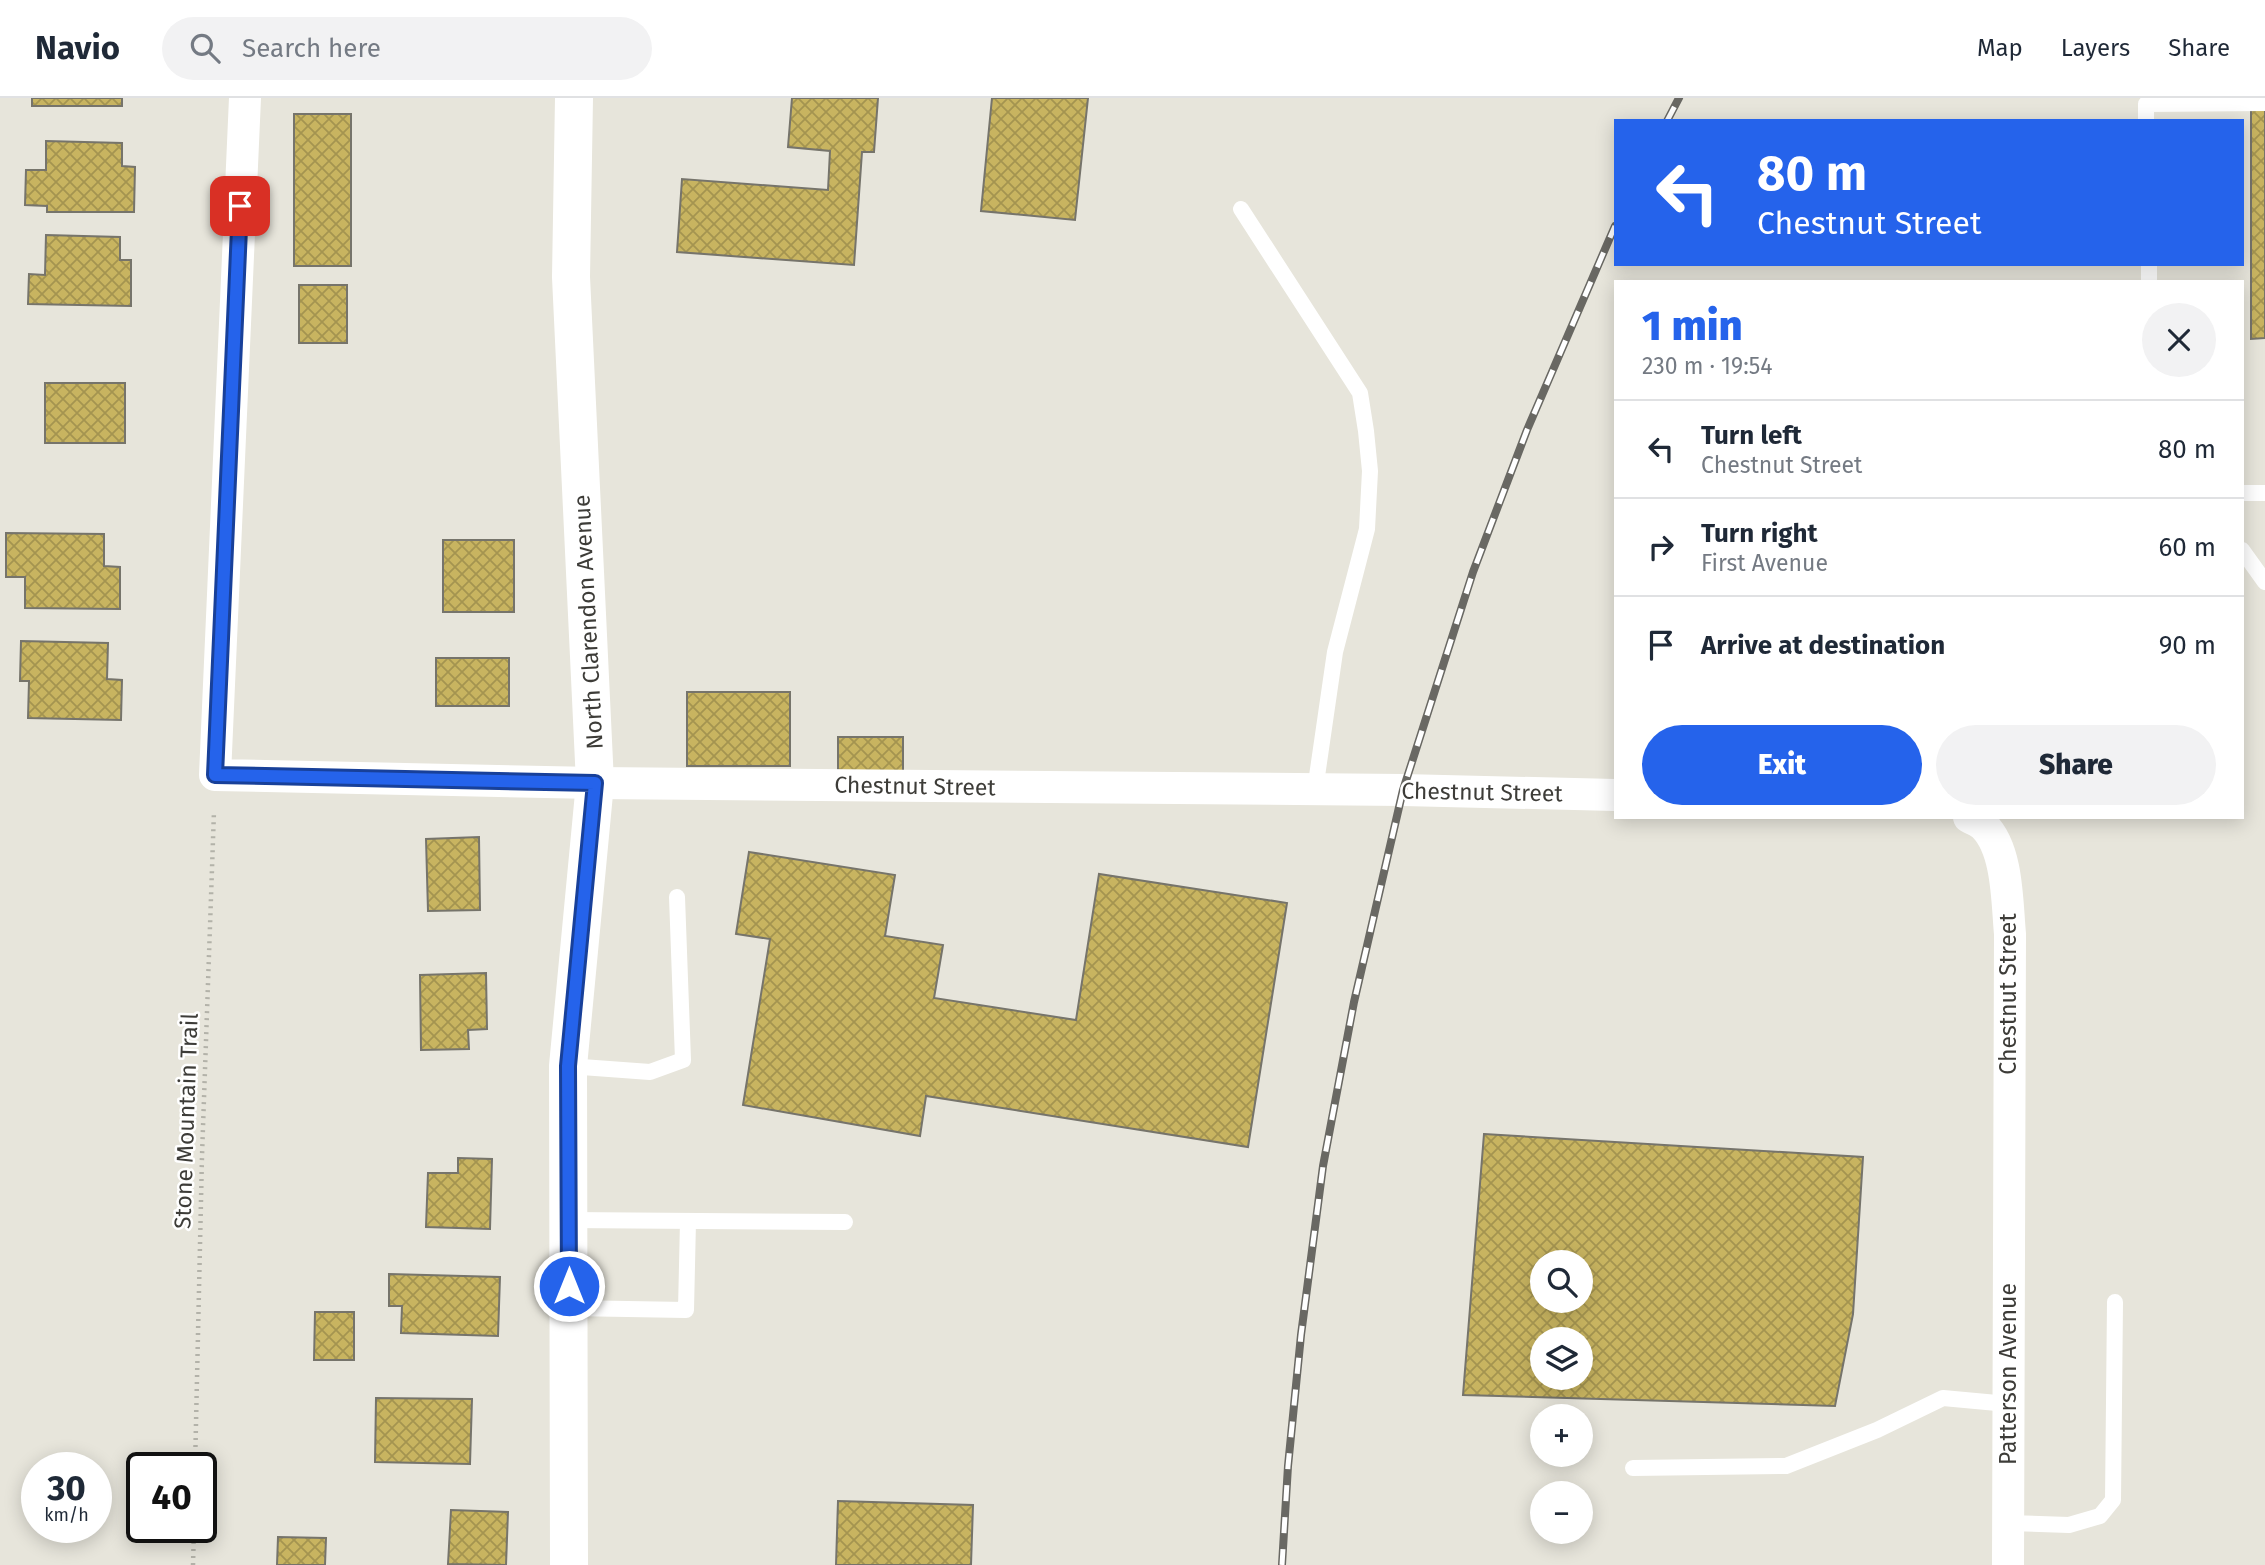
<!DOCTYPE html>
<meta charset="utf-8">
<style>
body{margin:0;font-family:"Fira Sans",sans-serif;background:#f2f2f3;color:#1f2937;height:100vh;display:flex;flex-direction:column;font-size:26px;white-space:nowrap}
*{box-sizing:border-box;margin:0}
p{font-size:23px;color:#747a83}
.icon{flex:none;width:38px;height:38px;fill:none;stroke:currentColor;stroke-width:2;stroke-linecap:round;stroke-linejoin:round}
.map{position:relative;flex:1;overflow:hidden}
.sheet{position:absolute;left:1614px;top:182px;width:630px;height:539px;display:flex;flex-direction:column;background:#fff;border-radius:0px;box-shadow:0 4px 18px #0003}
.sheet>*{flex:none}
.banner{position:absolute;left:1614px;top:21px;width:630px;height:147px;border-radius:0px;box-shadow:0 4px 18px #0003;background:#2563eb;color:#fff;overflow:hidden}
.controls{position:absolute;left:1530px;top:1152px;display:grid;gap:14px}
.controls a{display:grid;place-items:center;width:63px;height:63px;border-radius:50%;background:#fff;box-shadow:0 4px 18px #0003;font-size:35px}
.speed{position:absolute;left:21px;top:1354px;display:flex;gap:14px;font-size:35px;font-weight:700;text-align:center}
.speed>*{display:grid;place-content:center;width:91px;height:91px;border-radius:50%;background:#fff;box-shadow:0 4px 18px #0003;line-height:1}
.speed small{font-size:18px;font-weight:400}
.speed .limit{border:4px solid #111;border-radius:10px;background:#fff;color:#111}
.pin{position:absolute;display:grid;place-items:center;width:60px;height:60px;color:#fff;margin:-30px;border-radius:14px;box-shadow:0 4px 10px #0006}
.me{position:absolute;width:77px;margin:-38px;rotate:0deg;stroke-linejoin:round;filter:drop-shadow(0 0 5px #0008)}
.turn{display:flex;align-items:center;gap:24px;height:147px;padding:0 28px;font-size:32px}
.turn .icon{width:91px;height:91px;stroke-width:2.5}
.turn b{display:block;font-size:49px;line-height:60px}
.round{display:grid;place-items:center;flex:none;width:74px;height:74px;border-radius:37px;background:#f2f2f3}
.overview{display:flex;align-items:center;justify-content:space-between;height:119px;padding:0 28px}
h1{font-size:42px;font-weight:800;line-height:52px;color:#2563eb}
.button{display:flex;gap:14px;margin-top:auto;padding:14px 28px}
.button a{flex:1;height:80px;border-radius:42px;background:#2563eb;color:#fff;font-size:28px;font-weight:800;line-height:80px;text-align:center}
.button a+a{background:#f2f2f3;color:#1f2937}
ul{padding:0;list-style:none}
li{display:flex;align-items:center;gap:21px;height:98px;padding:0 28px;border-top:2px solid #e0e1e3}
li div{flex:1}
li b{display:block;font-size:26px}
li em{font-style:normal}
header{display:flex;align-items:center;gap:42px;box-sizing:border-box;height:98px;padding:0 35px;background:#fff;border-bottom:2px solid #e0e1e3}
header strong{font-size:33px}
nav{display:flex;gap:38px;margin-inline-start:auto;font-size:24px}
.search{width:490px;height:63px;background:#f2f2f3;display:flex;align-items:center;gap:18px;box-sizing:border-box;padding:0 24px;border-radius:38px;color:#747a83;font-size:26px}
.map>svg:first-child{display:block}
.building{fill:url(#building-cross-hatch);stroke:#76746b;stroke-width:2;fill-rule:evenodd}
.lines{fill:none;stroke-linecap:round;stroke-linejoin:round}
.path{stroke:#b3b2a9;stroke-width:4.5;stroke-dasharray:2 5;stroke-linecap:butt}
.lane{stroke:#fff;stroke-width:16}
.street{stroke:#fff;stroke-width:32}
.secondary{stroke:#fff;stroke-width:38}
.rail-casing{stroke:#696863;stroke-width:8}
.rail{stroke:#fff;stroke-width:5;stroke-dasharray:16;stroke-linecap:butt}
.route-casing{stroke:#184099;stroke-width:18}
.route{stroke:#2563eb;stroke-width:12}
.labels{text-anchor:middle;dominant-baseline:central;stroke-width:5;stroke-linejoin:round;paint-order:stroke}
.street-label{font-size:23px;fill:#3d3c38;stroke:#fff}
</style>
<header>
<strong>Navio</strong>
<div class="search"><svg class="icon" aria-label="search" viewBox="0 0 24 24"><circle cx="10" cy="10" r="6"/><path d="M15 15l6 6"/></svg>Search here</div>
<nav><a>Map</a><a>Layers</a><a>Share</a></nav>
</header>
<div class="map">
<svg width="2265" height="1467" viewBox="0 0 2265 1467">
<defs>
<pattern id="building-cross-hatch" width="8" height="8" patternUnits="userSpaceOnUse" patternTransform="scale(1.75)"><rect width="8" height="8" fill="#c8b460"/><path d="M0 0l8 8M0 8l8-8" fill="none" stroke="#a49450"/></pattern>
</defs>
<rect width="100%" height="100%" fill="#e7e5db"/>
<g class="building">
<rect x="32" y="0" width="90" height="8"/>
<polygon points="792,0 878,0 874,54 862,54 854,167 677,154 682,81 828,92 830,53 788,49"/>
<polygon points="992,0 1088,0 1075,122 981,113"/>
<polygon points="2251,12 2265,12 2265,240 2251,241"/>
<rect x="294" y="16" width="57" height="152"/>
<polygon points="46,43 122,45 122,68 135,69 134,114 47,114 47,108 25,107 26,72 46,72"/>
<polygon points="46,137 120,139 120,162 131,162 131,208 28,206 29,176 45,177"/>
<rect x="299" y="187" width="48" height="58"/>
<rect x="45" y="285" width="80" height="60"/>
<polygon points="6,435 104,436 104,468 120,469 120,511 25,510 25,479 6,479"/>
<rect x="443" y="442" width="71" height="72"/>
<polygon points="21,543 108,545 107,581 122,582 121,622 28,620 29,583 20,583"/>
<rect x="436" y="560" width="73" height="48"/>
<rect x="687" y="594" width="103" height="74"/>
<rect x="838" y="639" width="65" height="42"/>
<polygon points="479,739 480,812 428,813 426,741"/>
<polygon points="749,754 895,777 885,838 943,847 934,900 1076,922 1099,776 1287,805 1248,1049 926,998 920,1038 743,1007 770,841 736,836"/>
<polygon points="486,875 487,931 468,932 469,951 421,952 420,877"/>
<path d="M1484,1036L1863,1059L1853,1216L1835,1308L1463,1297ZM1542,1164H1580V1202H1542ZM1542,1241H1580V1279H1542Z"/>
<polygon points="458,1060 492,1061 490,1131 426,1129 428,1075 458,1075"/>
<polygon points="389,1176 500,1179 498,1238 401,1235 402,1208 389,1208"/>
<polygon points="315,1214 354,1214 354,1262 314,1262"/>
<polygon points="376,1300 472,1301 470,1366 375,1364"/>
<polygon points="838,1403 973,1407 971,1467 836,1467"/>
<polygon points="451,1412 508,1414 506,1467 448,1466"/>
<polygon points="278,1439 326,1440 325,1467 277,1467"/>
</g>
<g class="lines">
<g class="path">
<polyline points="195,1370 202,1058 214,713"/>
<polyline points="193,1467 194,1430"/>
</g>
<g class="lane">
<polyline points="2146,23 2146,6 2265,5"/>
<polyline points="1241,111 1360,295 1366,333 1370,373 1367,431 1335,554 1315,692"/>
<polyline points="2149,166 2149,184"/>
<polyline points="2242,395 2265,395"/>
<polyline points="2242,452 2265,484"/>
<polyline points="568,968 650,974 683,962 677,799"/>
<polyline points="568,1122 845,1124"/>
<polyline points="569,1210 686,1212 688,1123"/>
<polyline points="1633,1370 1786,1368 1877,1332 1943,1300 2008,1306"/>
<polyline points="2008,1425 2069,1427 2100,1418 2113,1402 2115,1204"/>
</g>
<g class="street">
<polyline points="245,0 215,677 595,685 1403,692 1615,697"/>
<path d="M1969,719C1974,722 1980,724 1984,728C2008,752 2007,804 2010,836L2008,1467"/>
</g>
<polyline class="secondary" points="569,1467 568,968 595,685 571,179 574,0"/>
<g class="rail-casing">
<g id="rail">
<polyline points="1667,23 1679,0"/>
<polyline points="1282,1467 1288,1368 1301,1237 1323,1068 1354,904 1403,692 1473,474 1527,332 1615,128"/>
</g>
</g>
<use href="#rail" class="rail"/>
</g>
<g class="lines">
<g class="route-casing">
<polyline id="route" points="240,108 215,677 595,685 568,968 569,1188"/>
</g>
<use href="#route" class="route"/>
</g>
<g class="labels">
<g class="street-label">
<text transform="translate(588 524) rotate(-93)">North Clarendon Avenue</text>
<text transform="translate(915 688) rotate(1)">Chestnut Street</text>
<text transform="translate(1482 694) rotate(1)">Chestnut Street</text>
<text transform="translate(2008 896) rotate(-90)">Chestnut Street</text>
<text transform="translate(186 1023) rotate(-88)">Stone Mountain Trail</text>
<text transform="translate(2008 1276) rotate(-90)">Patterson Avenue</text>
</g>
</g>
</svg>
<div class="controls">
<a><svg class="icon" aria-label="search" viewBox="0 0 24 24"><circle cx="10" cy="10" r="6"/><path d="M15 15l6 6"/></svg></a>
<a><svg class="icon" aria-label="layers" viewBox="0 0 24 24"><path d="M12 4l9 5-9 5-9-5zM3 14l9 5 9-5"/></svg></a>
<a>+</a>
<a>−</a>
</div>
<div class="speed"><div>30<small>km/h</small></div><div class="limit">40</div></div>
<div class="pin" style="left:240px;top:108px;background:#d93025"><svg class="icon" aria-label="arrive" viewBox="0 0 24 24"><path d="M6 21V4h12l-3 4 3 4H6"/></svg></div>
<svg class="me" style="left:569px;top:1188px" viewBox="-20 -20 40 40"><circle r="17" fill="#2563eb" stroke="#fff" stroke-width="3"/><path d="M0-11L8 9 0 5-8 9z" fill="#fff"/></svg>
<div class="banner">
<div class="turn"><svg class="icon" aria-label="left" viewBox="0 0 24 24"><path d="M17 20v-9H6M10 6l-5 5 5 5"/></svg><div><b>80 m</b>Chestnut Street</div></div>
</div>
<section class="sheet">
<div class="overview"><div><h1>1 min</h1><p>230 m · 19:54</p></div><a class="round"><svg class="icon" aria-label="close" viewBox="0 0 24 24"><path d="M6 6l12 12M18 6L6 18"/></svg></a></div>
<ul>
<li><svg class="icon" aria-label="left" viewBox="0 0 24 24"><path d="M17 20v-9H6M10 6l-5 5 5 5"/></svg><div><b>Turn left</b><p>Chestnut Street</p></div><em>80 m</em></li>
<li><svg class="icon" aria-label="right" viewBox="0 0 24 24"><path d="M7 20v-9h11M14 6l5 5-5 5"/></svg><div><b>Turn right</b><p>First Avenue</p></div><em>60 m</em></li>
<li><svg class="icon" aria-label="arrive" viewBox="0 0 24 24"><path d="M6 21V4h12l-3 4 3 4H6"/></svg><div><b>Arrive at destination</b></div><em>90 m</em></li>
</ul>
<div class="button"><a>Exit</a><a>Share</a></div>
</section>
</div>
